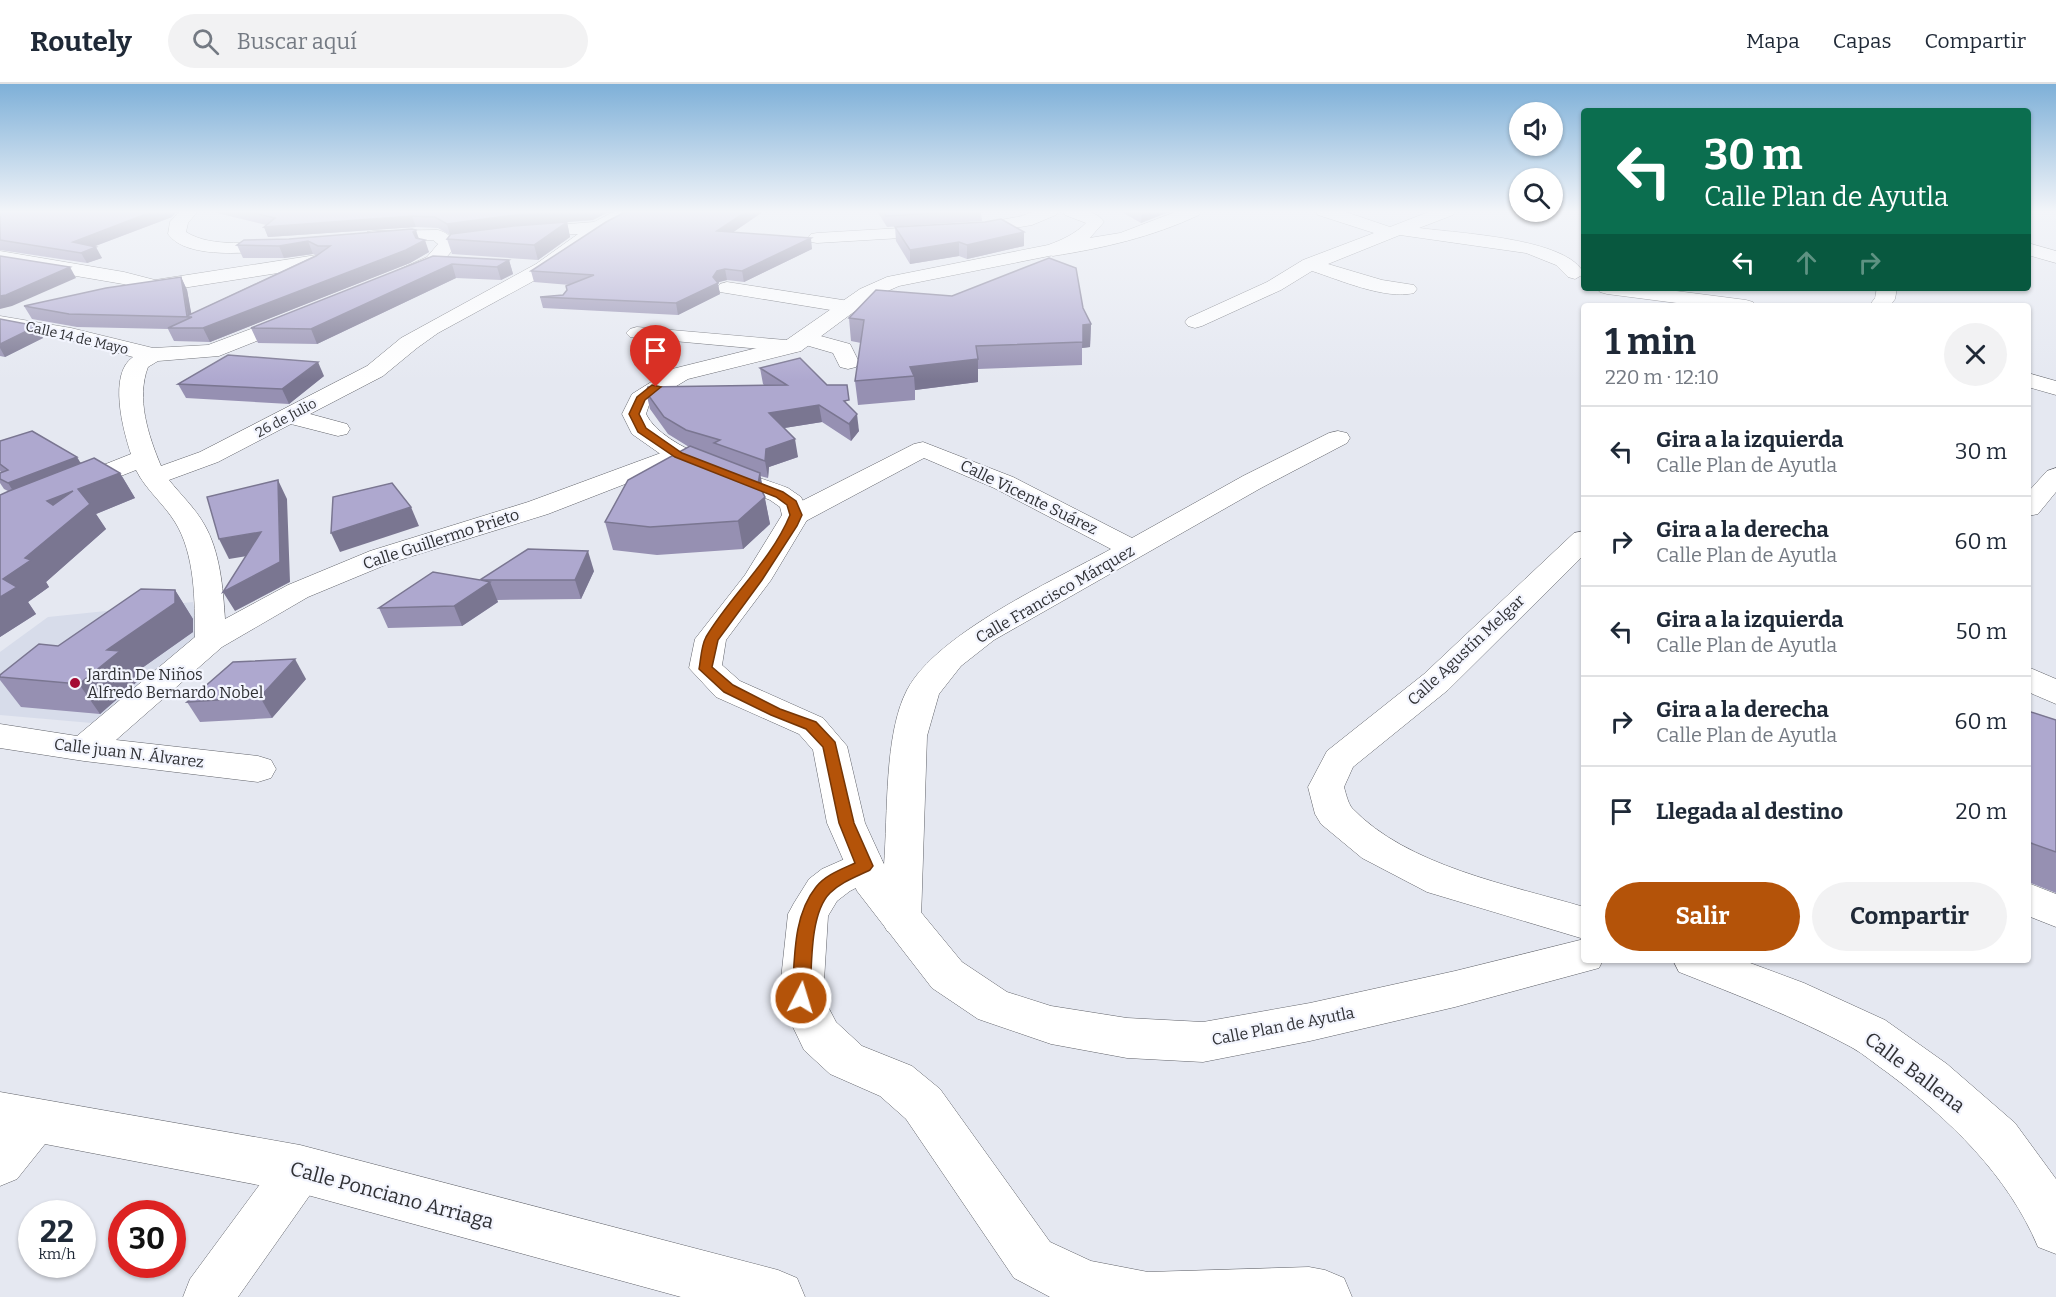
<!DOCTYPE html>
<html lang="es">
<meta charset="utf-8">
<style>
body{margin:0;font-family:Bitter,serif;background:#f2f2f3;color:#1f2937;height:100vh;display:flex;flex-direction:column;font-size:22px;white-space:nowrap}
*{box-sizing:border-box;margin:0}
p{font-size:20px;color:#747a83}
.icon{flex:none;width:33px;height:33px;fill:none;stroke:currentColor;stroke-width:2;stroke-linecap:round;stroke-linejoin:round}
.map{position:relative;flex:1;overflow:hidden}
.details{position:absolute;left:1581px;top:219px;width:450px;height:660px;display:flex;flex-direction:column;background:#fff;border-radius:6px;box-shadow:0 2px 4px #0004}
.details>*{flex:none}
.top-card{position:absolute;left:1581px;top:24px;width:450px;height:183px;border-radius:6px;box-shadow:0 2px 4px #0004;background:#0b6e4f;color:#fff;overflow:hidden}
.controls{position:absolute;left:1509px;top:18px;display:grid;gap:12px}
.controls a{display:grid;place-items:center;width:54px;height:54px;border-radius:50%;background:#fff;box-shadow:0 2px 4px #0004;font-size:30px}
.speed{position:absolute;left:18px;top:1116px;display:flex;gap:12px;font-size:30px;font-weight:700;text-align:center}
.speed>*{display:grid;place-content:center;width:78px;height:78px;border-radius:50%;background:#fff;box-shadow:0 2px 4px #0004;line-height:1}
.speed small{font-size:15px;font-weight:400}
.speed .limit{border:9px solid #d22;background:#fff;color:#111}
.pin{position:absolute;display:grid;place-items:center;width:51px;height:51px;color:#fff;margin:-62px -26px;border-radius:50% 50% 50% 0;rotate:-45deg;box-shadow:0 0 6px #0007}
.pin .icon{rotate:45deg}
.me{position:absolute;width:66px;margin:-33px;rotate:5deg;stroke-linejoin:round;filter:drop-shadow(0 0 4px #0008)}
.turn{display:flex;align-items:center;gap:21px;height:126px;padding:0 24px;font-size:27px}
.turn .icon{width:78px;height:78px;stroke-width:2.5}
.turn b{display:block;font-size:42px;line-height:51px}
.lanes{display:flex;align-items:center;height:57px;padding:0 24px;background:#0003;justify-content:center;gap:30px;direction:ltr}
.lanes .off{opacity:.35}
.round{display:grid;place-items:center;flex:none;width:63px;height:63px;border-radius:32px;background:#f2f2f3}
.overview{display:flex;align-items:center;justify-content:space-between;height:102px;padding:0 24px}
h1{font-size:36px;font-weight:700;line-height:45px}
.primary-button{display:flex;gap:12px;margin-top:auto;padding:12px 24px}
.primary-button a{flex:1;height:69px;border-radius:36px;background:#b45309;color:#fff;font-size:24px;font-weight:700;line-height:69px;text-align:center}
.primary-button a+a{background:#f2f2f3;color:#1f2937}
ul{padding:0;list-style:none}
li{display:flex;align-items:center;gap:18px;height:90px;padding:0 24px;border-top:2px solid #e0e1e3}
li div{flex:1}
li b{display:block;font-size:22px}
li em{font-style:normal}
header{display:flex;align-items:center;gap:36px;box-sizing:border-box;height:84px;padding:0 30px;background:#fff;border-bottom:2px solid #e0e1e3}
header strong{font-size:28px}
nav{display:flex;gap:33px;margin-inline-start:auto;font-size:21px}
.search{width:420px;height:54px;background:#f2f2f3;display:flex;align-items:center;gap:15px;box-sizing:border-box;padding:0 21px;border-radius:33px;color:#747a83;font-size:22px}
.map>svg:first-child{display:block}
.built{fill:#d7dcea}
.lines{fill:none;stroke-linecap:round;stroke-linejoin:round}
.pedestrian-casing{stroke:#61636a;stroke-width:1}
.minor-casing{stroke:#61636a;stroke-width:1}
.tertiary-casing{stroke:#61636a;stroke-width:1}
.pedestrian{fill:#fff;fill-rule:evenodd}
.minor{fill:#fff;fill-rule:evenodd}
.tertiary{fill:#fff;fill-rule:evenodd}
.wall{fill:#9690b2}
.shaded-wall{fill:#7a7691}
.building{fill:#aea8cf;stroke:#7a7691;stroke-width:1.5;fill-rule:evenodd}
.route{fill:#b45309;stroke:#753606;stroke-width:1.5}
.poi-dot{fill:#a50a35;stroke:#f3f5fe;stroke-width:2}
.labels{text-anchor:middle;dominant-baseline:central;stroke-width:4.5;stroke-linejoin:round;paint-order:stroke}
.far-street-label{font-size:14px;fill:#303135;stroke:#f3f5fe}
.street-label{font-size:16px;fill:#303135;stroke:#f3f5fe}
.poi-label{font-size:16px;fill:#303135;stroke:#f3f5fe;text-anchor:start}
.near-street-label{font-size:20px;fill:#303135;stroke:#f3f5fe}
</style>
<header>
<strong>Routely</strong>
<div class="search"><svg class="icon" aria-label="search" viewBox="0 0 24 24"><circle cx="10" cy="10" r="6"/><path d="M15 15l6 6"/></svg>Buscar aquí</div>
<nav><a>Mapa</a><a>Capas</a><a>Compartir</a></nav>
</header>
<div class="map">
<svg width="2056" height="1213" viewBox="0 0 2056 1213">
<rect width="100%" height="100%" fill="#e5e8f1"/>
<polygon class="built" points="193,518 200,556 103,640 0,631 0,568 48,533"/>
<g class="lines">
<g class="pedestrian-casing">
<polygon id="pedestrian" points="300,1062 317,1069 323,1085 317,1101 238,1213 183,1213 190,1195 283,1069"/>
</g>
<g class="minor-casing">
<g id="minor">
<path d="M180,127H198L188,139L186,148C214,165 252,157 283,156L289,157L292,161L289,165L283,166C254,168 187,177 168,150L170,138Z"/>
<path d="M615,127H639L637,131L613,141L550,188L438,249L417,264L383,292L310,330L347,340L350,345L347,350L338,352L291,340L218,378L169,396C181,411 195,424 204,440C220,467 223,504 225,535L288,501L370,467L528,418L669,366L678,363L687,366L691,371L687,376L548,430L390,479L308,513L222,563L116,656L258,672L271,676L276,685L271,694L258,698L84,677L0,664V640L77,652L195,553C195,517 195,470 175,438C164,420 146,406 136,386L0,440V422L131,370C123,346 108,290 133,273L70,256L0,244V232L71,244L153,264L208,261L288,231L295,229L302,231L305,235L302,239L219,272L158,277L148,283C136,314 148,351 161,382L200,368L367,282L401,254L536,180L578,150L523,153L517,152L514,148L517,144L594,138Z"/>
<polygon points="1034,127 1058,127 1056,131 1032,141 985,149 817,159 811,158 808,154 811,150 817,149 985,139 1022,132"/>
<path d="M1178,127H1201L1199,131C1152,153 1104,164 1053,172L1047,170L1044,166L1047,162L1053,160L1120,149Z"/>
<path d="M1316,127H1343L1390,143L1431,127H1455L1453,131L1419,144C1456,149 1569,154 1584,190L1575,195L1568,193L1556,181L1526,169L1400,151L1328,180L1382,196L1414,201L1417,205L1414,209C1385,216 1340,196 1312,187L1281,206L1202,242L1195,244L1188,242L1185,238L1188,234L1267,198L1303,176L1374,149L1318,131Z"/>
<path d="M438,146C446,148 452,153 457,160C443,181 423,193 398,199L391,197L388,193L391,189L427,173L438,160L433,156L373,157L367,156L364,152L367,148L373,147Z"/>
<polygon points="2028,159 2056,167 2056,179 2028,171"/>
<polygon points="0,167 124,188 155,196 342,167 349,169 351,173 349,177 342,179 138,211 131,209 128,205 130,202 123,200 0,179"/>
<polygon points="727,198 849,217 856,219 859,223 856,227 849,229 720,208 717,204 720,200"/>
<polygon points="1597,204 1653,204 1746,216 1753,218 1756,222 1700,222 1607,210 1600,208"/>
<polygon points="1877,204 1897,204 1895,215 1890,222 1869,222 1875,214"/>
<polygon points="637,243 797,257 795,254 798,249 806,248 850,260 859,278 856,283 848,285 840,283 833,269 802,260 804,262 801,267 793,268 630,253 626,249 630,245"/>
<polygon points="2028,289 2056,297 2056,311 2028,303"/>
<path d="M1338,347L1347,349L1350,354L1347,359L1261,404L994,556L961,582L939,610L927,652L921,835L915,847L901,851L887,847L881,835L884,781L879,792L850,807L837,817L828,832L823,913L836,938L862,962L912,982L940,1005L1050,1158L1091,1177L1148,1188L1309,1183L1325,1186L1344,1194L1352,1213H1050L1014,1194L906,1035L880,1012L830,990L804,966L779,914L788,830L794,819L809,795L822,785L865,766L879,770L884,781C888,730 884,650 907,606C937,549 1055,496 1111,465L994,404L924,374L806,437L796,439L786,437L782,431L786,425L914,360L923,358L1013,393L1132,454L1243,392L1329,349Z"/>
<polygon points="2056,384 2056,408 2038,430 2028,432 2028,408 2047,387"/>
<path d="M1584,447V471L1448,606L1353,683L1344,703C1346,710 1348,719 1352,724C1407,782 1510,801 1584,823V855L1427,808L1362,774L1321,740L1315,730L1308,703L1327,667L1424,590L1574,449Z"/>
<polygon points="2028,583 2056,595 2056,620 2028,608"/>
<polygon points="2028,799 2056,810 2056,843 2028,832"/>
<polygon points="0,1008 300,1061 778,1186 797,1194 805,1213 681,1213 300,1109 45,1060 17,1095 0,1102"/>
</g>
</g>
<g class="tertiary-casing">
<g id="tertiary">
<path d="M1063,127C1078,127 1094,124 1104,138L1088,156L1059,170L899,202L874,213L801,267L688,295L650,318L646,330C663,366 751,390 788,404L801,413L810,431L771,496L726,556L722,581L740,597L823,634L847,662L865,739L887,787L962,878L1007,908L1051,922L1127,934L1203,938L1310,919L1455,887L1584,855V876H1603L1599,884L1455,923L1310,957L1203,978L1127,974L1051,960L978,935L932,904L857,807L827,739L813,666L799,650L716,613L689,584L695,555L745,491L782,431L780,423L770,416L669,376L632,350L622,330L632,310L672,285L785,257L860,205L887,193L1048,161C1062,156 1075,150 1086,139L1065,131Z"/>
<path d="M1673,876H1742L1804,899L1885,936L1947,980L2015,1039L2056,1095V1170L2038,1163C2008,1091 1949,1035 1888,989C1876,981 1864,970 1851,963C1795,933 1737,911 1679,888Z"/>
</g>
</g>
<use href="#pedestrian" class="pedestrian"/>
<use href="#minor" class="minor"/>
<use href="#tertiary" class="tertiary"/>
</g>
<g class="wall">
<polygon points="0,127 172,133 93,163 102,174 87,179 0,166"/>
<polygon points="209,127 610,127 593,136 550,139 567,138 570,153 538,176 452,170 447,155 450,151 438,144 416,143 268,153 264,143 266,141"/>
<polygon points="627,127 764,127 733,148 812,165 744,198 727,196 719,198 718,200 720,210 678,231 543,224 540,213 563,211 570,201 534,198 531,187"/>
<polygon points="877,127 981,127 982,137 887,143"/>
<polygon points="1120,127 1171,127 1141,139"/>
<polygon points="895,143 1024,148 1024,162 967,175 959,172 910,180 896,157"/>
<polygon points="419,155 429,168 410,179 210,258 174,257 168,245 77,243 32,235 24,222 181,193 187,206 191,230 316,171 313,170 284,174 243,174 237,161 244,156"/>
<polygon points="433,172 509,176 513,190 501,196 456,194 317,260 258,259 251,244"/>
<polygon points="1083,224 1091,240 1090,263 1082,264 1082,281 978,285 978,298 915,306 915,316 858,321 855,297 861,259 851,257 849,234"/>
<polygon points="0,235 43,254 5,273 0,272"/>
<polygon points="760,284 850,323 859,347 851,357 822,338 784,344 798,373 769,383 768,394 760,392 770,440 743,465 657,471 613,466 605,438 689,363 668,350 650,325 646,308 764,301 763,300"/>
<polygon points="324,292 289,320 186,314 178,300"/>
<polygon points="0,357 120,389 135,414 96,430 106,445 46,498 49,503 28,518 36,530 0,553 8,407 4,405 0,399 0,389 2,389 0,387"/>
<polygon points="594,487 581,515 497,516 498,518 462,542 388,544 379,524 480,496"/>
<polygon points="175,506 193,535 193,548 135,589 139,596 100,630 21,623 0,596 0,591 58,562"/>
<polygon points="306,595 272,634 200,638 187,618"/>
<polygon points="2028,627 2056,636 2056,809 2028,798"/>
</g>
<g class="shaded-wall">
<polygon points="154,127 177,127 172,133 79,168 73,158"/>
<polygon points="567,127 610,127 593,136 517,142 450,151 447,140 514,131"/>
<polygon points="747,127 764,127 719,158 717,147"/>
<polygon points="1144,127 1171,127 1141,139 1142,128"/>
<polygon points="412,132 416,143 268,153 264,143"/>
<polygon points="567,138 570,153 538,176 534,161"/>
<polygon points="416,146 420,158 425,156 429,168 410,179 210,258 203,244 413,148"/>
<polygon points="1024,148 1024,162 967,175 967,161"/>
<polygon points="811,154 812,165 744,198 742,187"/>
<polygon points="308,157 313,170 284,174 279,162"/>
<polygon points="959,158 959,172 910,180 910,166"/>
<polygon points="96,163 102,174 87,179 81,169"/>
<polygon points="509,176 513,190 501,196 497,183"/>
<polygon points="452,180 456,194 317,260 311,245"/>
<polygon points="70,183 76,194 12,222 0,225 0,212"/>
<polygon points="725,185 727,196 719,198 718,200 720,210 678,231 676,219 713,193 717,187"/>
<polygon points="181,193 187,206 192,233 188,232"/>
<polygon points="1091,240 1090,263 1082,264 1083,241"/>
<polygon points="37,242 43,254 5,273 0,264 0,260"/>
<polygon points="978,275 978,298 915,306 914,292 910,283"/>
<polygon points="318,278 324,292 289,320 282,305"/>
<polygon points="819,321 822,338 772,346 769,329"/>
<polygon points="857,330 859,347 851,357 849,340"/>
<polygon points="795,355 798,373 769,383 768,394 765,377 766,365"/>
<polygon points="77,373 85,386 17,413 8,399"/>
<polygon points="120,389 135,414 96,430 106,445 46,498 49,503 28,518 36,530 0,553 0,513 3,495 25,474 47,417"/>
<polygon points="760,389 770,440 743,465 738,437 758,400"/>
<polygon points="278,396 287,415 290,498 235,527 223,508 280,478"/>
<polygon points="411,423 419,442 340,468 331,449"/>
<polygon points="261,448 271,468 229,475 219,455"/>
<polygon points="588,467 594,487 581,515 575,496"/>
<polygon points="490,498 498,518 462,542 454,522"/>
<polygon points="175,506 193,535 193,548 135,589 139,596 100,630 79,600 107,566"/>
<polygon points="295,575 306,595 272,634 260,613"/>
</g>
<g class="building">
<polygon points="0,127 154,127 73,158 96,163 81,169 0,156"/>
<polygon points="247,127 567,127 514,131 447,140 435,133 412,132 264,143 275,134"/>
<polygon points="627,127 747,127 717,147 811,154 742,187 725,185 717,187 713,193 718,199 676,219 540,213 563,211 567,206 566,202 594,191 531,187 606,138"/>
<polygon points="883,127 971,127 886,132"/>
<polygon points="1001,135 1024,148 967,161 959,158 910,166 895,143 985,138"/>
<polygon points="567,138 534,161 447,155 451,150 513,142"/>
<polygon points="412,145 416,146 413,148 416,154 425,156 406,166 203,244 168,244 192,233 69,230 24,222 106,204 181,193 187,232 316,172 330,162 318,162 308,157 279,162 237,161 244,156 289,155"/>
<polygon points="0,172 70,183 6,211 0,212"/>
<polygon points="433,172 509,176 497,183 452,180 311,245 251,244"/>
<polygon points="1049,174 1076,184 1083,224 1091,240 1083,241 1083,258 976,262 978,275 910,283 914,292 855,297 864,236 849,234 876,206 952,212"/>
<polygon points="0,235 37,242 0,260"/>
<polygon points="228,271 318,278 282,305 178,300"/>
<polygon points="800,274 827,301 847,301 849,316 844,317 857,330 849,340 819,321 769,329 795,355 766,365 765,377 714,359 720,356 686,346 664,333 646,308 648,303 787,301 760,284"/>
<polygon points="32,347 77,373 8,399 0,395 0,389 8,386 0,380 0,357"/>
<polygon points="690,362 760,389 758,400 765,413 738,437 650,443 605,438 628,396"/>
<path d="M94,374L120,389L78,405L90,420L25,474L31,476L3,495L17,503L0,513V411L9,407ZM73,407L53,421L47,417Z"/>
<polygon points="278,396 280,478 223,508 261,448 219,455 207,413"/>
<polygon points="392,399 411,423 331,449 333,413"/>
<polygon points="528,465 588,467 575,496 481,496 490,498 454,522 379,524 433,488 480,496"/>
<polygon points="141,505 175,506 175,519 107,566 120,567 79,600 0,593 0,591 39,560 58,562"/>
<polygon points="295,575 260,613 187,618 233,578"/>
<polygon points="2028,627 2056,636 2056,768 2028,758"/>
</g>
<linearGradient id="sky" x2="0" y2="1"><stop stop-color="#7eb0d8"/><stop offset="0.43" stop-color="#f3f5f9"/><stop offset="1" stop-color="#f3f5f9" stop-opacity="0"/></linearGradient>
<rect width="2056" height="297" fill="url(#sky)"/>
<path class="route" d="M652,301L661,303L645,316L639,330L646,344L682,369L783,408L796,417L802,431L797,442L762,496L718,556L712,583L733,601L780,625L816,638L835,658L854,739L873,782L870,786C856,793 841,798 830,809C809,830 812,885 810,914L807,919L801,921L794,919L792,914C795,877 792,833 816,803C825,791 842,785 855,779L839,739L823,663L806,645L771,631L724,608L699,585C701,575 701,562 706,553C731,511 771,477 790,431L787,421L776,413L675,373L638,348L629,330L637,313Z"/>
<circle class="poi-dot" cx="75" cy="599" r="6"/>
<g class="labels">
<g class="far-street-label">
<text transform="translate(77 254) rotate(13)">Calle 14 de Mayo</text>
<text transform="translate(286 334) rotate(-28)">26 de Julio</text>
</g>
<g class="street-label">
<text transform="translate(1029 413) rotate(26)">Calle Vicente Suárez</text>
<text transform="translate(441 455) rotate(-18)">Calle Guillermo Prieto</text>
<text transform="translate(1055 510) rotate(-30)">Calle Francisco Márquez</text>
<text transform="translate(1466 566) rotate(-43)">Calle Agustín Melgar</text>
<text transform="translate(129 669) rotate(7)">Calle juan N. Álvarez</text>
<text transform="translate(1283 942) rotate(-11)">Calle Plan de Ayutla</text>
</g>
<g class="poi-label">
<text x="87" y="590">Jardin De Niños<tspan x="87" dy="18">Alfredo Bernardo Nobel</tspan></text>
</g>
<g class="near-street-label">
<text transform="translate(1915 988) rotate(37)">Calle Ballena</text>
<text transform="translate(392 1111) rotate(15)">Calle Ponciano Arriaga</text>
</g>
</g>
</svg>
<div class="controls">
<a><svg class="icon" aria-label="sound" viewBox="0 0 24 24"><path d="M4 9h4l5-4v14l-5-4H4zM17 9q2 3 0 6"/></svg></a>
<a><svg class="icon" aria-label="search" viewBox="0 0 24 24"><circle cx="10" cy="10" r="6"/><path d="M15 15l6 6"/></svg></a>
</div>
<div class="speed"><div>22<small>km/h</small></div><div class="limit">30</div></div>
<div class="pin" style="left:656px;top:303px;background:#d93025"><svg class="icon" aria-label="arrive" viewBox="0 0 24 24"><path d="M6 21V4h12l-3 4 3 4H6"/></svg></div>
<svg class="me" style="left:801px;top:914px" viewBox="-20 -20 40 40"><circle r="17" fill="#b45309" stroke="#fff" stroke-width="3"/><path d="M0-11L8 9 0 5-8 9z" fill="#fff"/></svg>
<div class="top-card">
<div class="turn"><svg class="icon" aria-label="left" viewBox="0 0 24 24"><path d="M17 20v-9H6M10 6l-5 5 5 5"/></svg><div><b>30 m</b>Calle Plan de Ayutla</div></div>
<div class="lanes"><svg class="icon" aria-label="left" viewBox="0 0 24 24"><path d="M17 20v-9H6M10 6l-5 5 5 5"/></svg><svg class="icon off" aria-label="ahead" viewBox="0 0 24 24"><path d="M12 20V5M6 11l6-6 6 6"/></svg><svg class="icon off" aria-label="right" viewBox="0 0 24 24"><path d="M7 20v-9h11M14 6l5 5-5 5"/></svg></div>
</div>
<section class="details">
<div class="overview"><div><h1>1 min</h1><p>220 m · 12:10</p></div><a class="round"><svg class="icon" aria-label="close" viewBox="0 0 24 24"><path d="M6 6l12 12M18 6L6 18"/></svg></a></div>
<ul>
<li><svg class="icon" aria-label="left" viewBox="0 0 24 24"><path d="M17 20v-9H6M10 6l-5 5 5 5"/></svg><div><b>Gira a la izquierda</b><p>Calle Plan de Ayutla</p></div><em>30 m</em></li>
<li><svg class="icon" aria-label="right" viewBox="0 0 24 24"><path d="M7 20v-9h11M14 6l5 5-5 5"/></svg><div><b>Gira a la derecha</b><p>Calle Plan de Ayutla</p></div><em>60 m</em></li>
<li><svg class="icon" aria-label="left" viewBox="0 0 24 24"><path d="M17 20v-9H6M10 6l-5 5 5 5"/></svg><div><b>Gira a la izquierda</b><p>Calle Plan de Ayutla</p></div><em>50 m</em></li>
<li><svg class="icon" aria-label="right" viewBox="0 0 24 24"><path d="M7 20v-9h11M14 6l5 5-5 5"/></svg><div><b>Gira a la derecha</b><p>Calle Plan de Ayutla</p></div><em>60 m</em></li>
<li><svg class="icon" aria-label="arrive" viewBox="0 0 24 24"><path d="M6 21V4h12l-3 4 3 4H6"/></svg><div><b>Llegada al destino</b></div><em>20 m</em></li>
</ul>
<div class="primary-button"><a>Salir</a><a>Compartir</a></div>
</section>
</div>
